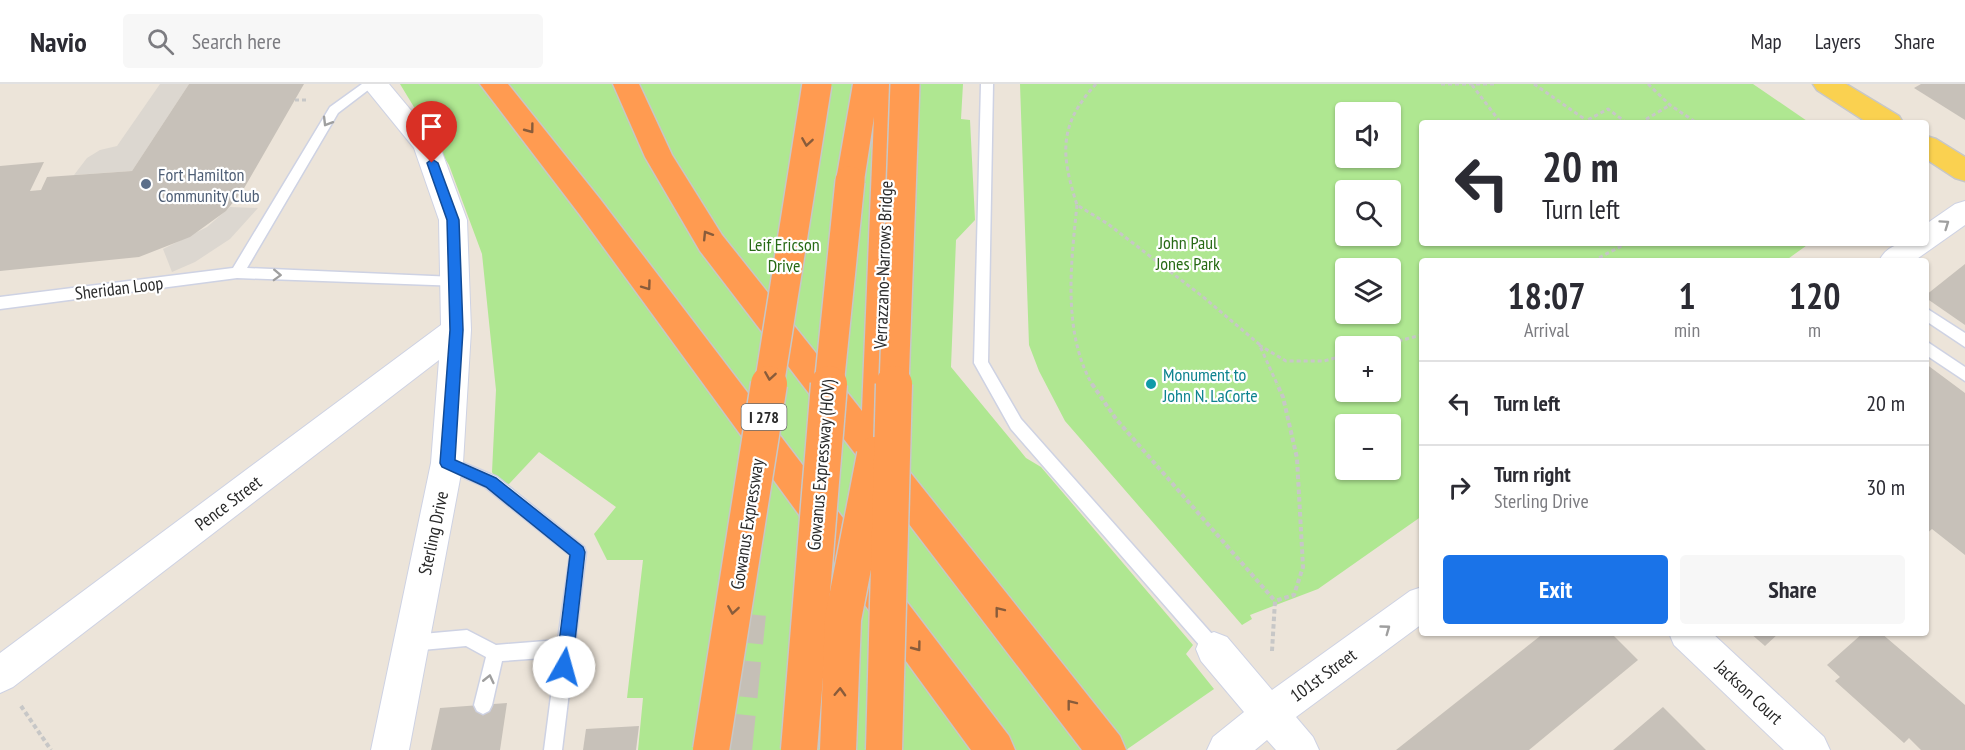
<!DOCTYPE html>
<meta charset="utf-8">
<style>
body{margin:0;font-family:"PT Sans Narrow",sans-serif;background:#f7f7f7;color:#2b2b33;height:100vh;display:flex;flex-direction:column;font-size:22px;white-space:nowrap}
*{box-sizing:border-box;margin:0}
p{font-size:20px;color:#7c7c81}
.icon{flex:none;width:33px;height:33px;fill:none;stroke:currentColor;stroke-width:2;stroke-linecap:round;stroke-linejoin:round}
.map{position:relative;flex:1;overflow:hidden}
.panel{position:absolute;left:1419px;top:174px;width:510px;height:378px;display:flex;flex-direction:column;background:#fff;border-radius:6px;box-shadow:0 2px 4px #0004}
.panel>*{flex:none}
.hud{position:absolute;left:1419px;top:36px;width:510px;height:126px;border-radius:6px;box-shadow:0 2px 4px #0004;background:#fff;color:#2b2b33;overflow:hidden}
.buttons{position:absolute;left:1335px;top:18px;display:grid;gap:12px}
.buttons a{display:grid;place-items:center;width:66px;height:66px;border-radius:6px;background:#fff;box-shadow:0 2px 4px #0004;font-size:30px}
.pin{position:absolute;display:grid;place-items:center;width:51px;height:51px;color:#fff;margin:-62px -26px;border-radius:50% 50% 50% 0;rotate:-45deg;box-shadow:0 0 6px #0007}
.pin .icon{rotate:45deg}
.me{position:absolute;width:66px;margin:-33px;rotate:7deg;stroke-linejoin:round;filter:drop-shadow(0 0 4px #0008)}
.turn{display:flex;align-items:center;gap:21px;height:126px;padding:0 24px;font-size:27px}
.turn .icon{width:78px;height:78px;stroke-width:2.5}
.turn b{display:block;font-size:42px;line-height:51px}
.eta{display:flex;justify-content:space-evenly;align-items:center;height:102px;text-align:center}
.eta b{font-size:36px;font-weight:700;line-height:42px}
.button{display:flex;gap:12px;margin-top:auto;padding:12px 24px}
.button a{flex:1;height:69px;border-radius:6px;background:#1a73e8;color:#fff;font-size:24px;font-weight:700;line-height:69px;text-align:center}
.button a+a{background:#f7f7f7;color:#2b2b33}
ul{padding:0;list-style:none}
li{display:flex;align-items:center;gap:18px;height:84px;padding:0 24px;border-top:2px solid #e1e1e2}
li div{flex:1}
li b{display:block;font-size:22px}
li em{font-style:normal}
header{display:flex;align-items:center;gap:36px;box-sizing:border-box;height:84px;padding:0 30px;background:#fff;border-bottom:2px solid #e1e1e2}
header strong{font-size:28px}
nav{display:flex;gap:33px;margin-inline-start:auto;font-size:21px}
.search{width:420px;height:54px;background:#f7f7f7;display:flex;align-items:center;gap:15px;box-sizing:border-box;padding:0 21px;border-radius:6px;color:#7c7c81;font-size:22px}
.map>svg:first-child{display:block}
.green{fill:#afe791;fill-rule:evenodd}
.plaza{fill:#dcd7d0}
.building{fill:#c7c1b9}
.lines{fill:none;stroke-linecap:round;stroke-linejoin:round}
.highway-tunnel{stroke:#c5bfb6;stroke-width:36;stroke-dasharray:36 18;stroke-linecap:butt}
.lane-casing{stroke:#ced2e3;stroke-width:3}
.street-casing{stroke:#ced2e3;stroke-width:2}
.primary-casing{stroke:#c7c7c7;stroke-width:3}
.highway-casing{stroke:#c7c7c7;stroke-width:3}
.path-far1{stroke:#c7c7c7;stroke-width:3;stroke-dasharray:4 3;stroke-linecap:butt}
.path{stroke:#c7c7c7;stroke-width:4;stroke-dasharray:4.5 3;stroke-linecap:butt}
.lane{fill:#fff;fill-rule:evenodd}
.street{fill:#fff;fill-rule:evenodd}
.primary{fill:#fad150;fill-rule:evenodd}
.highway{fill:#ff9b51;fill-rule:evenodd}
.highway-bridge-far1-casing{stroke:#c7c7c7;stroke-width:32;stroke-linecap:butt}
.highway-bridge-casing{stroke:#c7c7c7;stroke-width:39;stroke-linecap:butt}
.highway-bridge-far1{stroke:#ff9b51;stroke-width:29}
.highway-bridge{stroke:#ff9b51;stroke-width:36}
.oneway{stroke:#9f9f9f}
.oneway2{stroke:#895c3b}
.route{fill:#1a73e8;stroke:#114b97;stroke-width:1.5}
.service-dot{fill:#5c6f8a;stroke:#fff;stroke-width:2}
.culture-dot{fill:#0f9aa8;stroke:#fff;stroke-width:2}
.labels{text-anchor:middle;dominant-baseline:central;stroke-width:4.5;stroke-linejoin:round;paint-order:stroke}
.shield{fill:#fff;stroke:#696969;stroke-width:1.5}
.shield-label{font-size:16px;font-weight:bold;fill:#292929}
.service-label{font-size:18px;fill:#4e5e75;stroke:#fff;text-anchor:start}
.park-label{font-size:18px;fill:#276a15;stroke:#fff}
.street-label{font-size:18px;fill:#292929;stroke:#fff}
.culture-label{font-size:18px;fill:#0d838f;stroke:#fff;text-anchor:start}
</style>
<header>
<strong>Navio</strong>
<div class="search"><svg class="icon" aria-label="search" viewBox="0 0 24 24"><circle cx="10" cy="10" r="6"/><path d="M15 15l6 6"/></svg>Search here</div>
<nav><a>Map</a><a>Layers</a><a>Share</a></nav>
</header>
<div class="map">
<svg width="1965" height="666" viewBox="0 0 1965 666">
<rect width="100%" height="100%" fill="#ece4d9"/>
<g class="green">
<polygon points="400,0 963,0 961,35 970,36 975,136 956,156 951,283 1026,374 1041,383 1193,561 1186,570 1214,605 1126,666 638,666 643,614 627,614 643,476 607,476 594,450 616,423 539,368 509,400 497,398 492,388 496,306 482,170 449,81"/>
<path d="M1020,0H1753L1810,39H1422V159H1810L1785,177H1422V432L1318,505L1250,531L1252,535L1242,541L1065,337L1039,287L1029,261ZM1390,28V74H1346V28ZM1390,106V152H1346V106ZM1390,184V230H1346V184ZM1390,262V308H1346V262ZM1390,340V386H1346V340Z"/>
</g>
<g class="plaza">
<polygon points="160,0 189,0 132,87 74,91 87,74 100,66 117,62"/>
<polygon points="230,123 258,124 230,155 195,178 172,188 163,165 207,143"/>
</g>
<g class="building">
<polygon points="189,0 304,0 243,106 226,127 190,153 139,173 0,187 0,82 44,78 30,107 41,106 47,93 132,87"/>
<polygon points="1921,0 1965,0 1965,36 1914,4"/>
<polygon points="1965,180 1965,241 1926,214 1926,211"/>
<polygon points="1926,280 1965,309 1965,471 1932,445 1926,450"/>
<polygon points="1544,549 1611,549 1638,576 1529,666 1396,666"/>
<polygon points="1750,549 1779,549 1765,562"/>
<polygon points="1863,549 1881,549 1965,621 1965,666 1921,666 1909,654 1904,659 1835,597 1840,593 1827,581"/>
<polygon points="507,619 500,666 431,666 440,624"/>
<polygon points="1663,623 1706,666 1613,666"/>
<polygon points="639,642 636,666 583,666 586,645"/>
</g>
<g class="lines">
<polyline class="highway-tunnel" points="734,666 748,530"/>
<g class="lane-casing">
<g id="lane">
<polygon points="362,0 376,0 338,29 247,184 455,193 460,194 462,198 460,202 237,194 0,225 0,213 233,184 330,23"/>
<polygon points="981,0 993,0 988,278 1021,335 1220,559 1222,565 1220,571 1214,573 1208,571 1011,345 974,279"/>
<polygon points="1926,224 1965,249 1965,263 1926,237"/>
<polygon points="1926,257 1965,283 1965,297 1926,271"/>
<polygon points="447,372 497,393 584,463 586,468 562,666 544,666 556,573 502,577 492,621 489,627 483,630 477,627 474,621 486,573 466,562 411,567 405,565 403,559 405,553 411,551 467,546 496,561 558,556 570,471 485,403 442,384 439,379 442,374"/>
</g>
</g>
<g class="street-casing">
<g id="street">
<polygon points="362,0 389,0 439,60 467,136 471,246 463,379 409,666 371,666 431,379 439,276 13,603 0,609 0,569 441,241 439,136 414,64"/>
<path d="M1965,117V141L1914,177H1879C1889,157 1906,159 1926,159V140L1955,120Z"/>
<polygon points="1422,503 1422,540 1296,633 1313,653 1319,666 1276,666 1267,656 1255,666 1207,666 1213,653 1244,628 1201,577 1196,565 1201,553 1214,548 1227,553 1272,606 1410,507"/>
<polygon points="1669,549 1712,549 1824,653 1830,666 1784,666 1674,561"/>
</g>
</g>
<g class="primary-casing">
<g id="primary">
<polygon points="1813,0 1846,0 1899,32 1903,39 1868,39 1817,6"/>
<polygon points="1926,52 1936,55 1965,73 1965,97 1955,94 1926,75"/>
</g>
</g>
<g class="highway-casing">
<g id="highway">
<polygon points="480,0 508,0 600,115 1009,652 1015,666 971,666 580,131"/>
<polygon points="613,0 639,0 672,71 722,151 862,327 874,33 864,97 860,104 850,107 840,104 836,97 853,0 902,0 895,334 890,344 878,348 1120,652 1126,666 1082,666 700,167 645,73"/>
</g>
</g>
<g class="path-far1">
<path d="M1096,0C1058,41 1061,71 1077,121L1108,140L1202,212L1259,260L1278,302"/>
<polyline points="1441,0 1496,0"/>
<polyline points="1534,0 1586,36"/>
<polyline points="1648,0 1670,21 1697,39"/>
<polyline points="1472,1 1501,39"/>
<polyline points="295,16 309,16"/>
<polyline points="1582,39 1608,25 1627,39"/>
<polyline points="1640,39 1670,21"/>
<path d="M1077,121C1071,179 1062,249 1093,302"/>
<polyline points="1593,177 1627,159"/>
<polyline points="1259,261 1286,277 1324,277 1346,271"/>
<polyline points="1378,262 1422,251"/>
</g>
<g class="path">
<polyline points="1092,300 1116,335 1275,517"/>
<polyline points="1272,567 1275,517 1294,511 1303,483 1297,374 1283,313 1277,300"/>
<polyline points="21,622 51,666"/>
</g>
<use href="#lane" class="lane"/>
<use href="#street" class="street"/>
<use href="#primary" class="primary"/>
<use href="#highway" class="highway"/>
<g class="highway-bridge-far1-casing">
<g id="highway-bridge-far1">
<polyline points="769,302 817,0"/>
<polyline points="829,302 850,97"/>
<polyline points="894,302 905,0"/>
</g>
</g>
<g class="highway-bridge-casing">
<g id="highway-bridge">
<polyline points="711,666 769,300"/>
<polyline points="799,666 829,300"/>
<polyline points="838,666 843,535 875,371"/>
<polyline points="884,666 894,300"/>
</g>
</g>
<use href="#highway-bridge-far1" class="highway-bridge-far1"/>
<use href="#highway-bridge" class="highway-bridge"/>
</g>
<defs><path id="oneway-chevron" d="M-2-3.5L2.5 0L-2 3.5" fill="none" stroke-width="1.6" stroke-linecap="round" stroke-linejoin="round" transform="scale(1.5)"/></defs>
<g class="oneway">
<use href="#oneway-chevron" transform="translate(327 38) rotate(121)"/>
<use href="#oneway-chevron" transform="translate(1945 140) rotate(-35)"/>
<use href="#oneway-chevron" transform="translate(277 191) rotate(2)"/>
<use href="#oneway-chevron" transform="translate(1386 545) rotate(-36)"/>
<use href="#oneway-chevron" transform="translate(489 595) rotate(-77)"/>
</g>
<g class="oneway2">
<use href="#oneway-chevron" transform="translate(530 45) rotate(53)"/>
<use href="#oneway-chevron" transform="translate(807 58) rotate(99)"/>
<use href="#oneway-chevron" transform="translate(707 151) rotate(-122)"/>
<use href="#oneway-chevron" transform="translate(647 202) rotate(54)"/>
<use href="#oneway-chevron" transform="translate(770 292) rotate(99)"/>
<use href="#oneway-chevron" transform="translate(733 526) rotate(99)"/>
<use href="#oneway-chevron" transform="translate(999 527) rotate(-128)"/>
<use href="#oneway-chevron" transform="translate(917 563) rotate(53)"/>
<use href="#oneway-chevron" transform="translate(840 608) rotate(-88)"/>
<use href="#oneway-chevron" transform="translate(1071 620) rotate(-128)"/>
</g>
<polygon class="route" points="432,75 438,79 459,136 463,246 455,376 496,394 583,463 585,468 572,583 570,589 564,591 558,589 556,583 570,471 486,403 442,383 440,379 450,246 447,136 427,79"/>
<circle class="service-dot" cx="146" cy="100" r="6"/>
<circle class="culture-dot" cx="1151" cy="300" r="6"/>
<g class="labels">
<rect class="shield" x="741.5" y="320" width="45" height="26" rx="4.5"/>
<g class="shield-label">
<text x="764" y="333">I 278</text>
</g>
<g class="service-label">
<text x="158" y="90">Fort Hamilton<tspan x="158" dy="21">Community Club</tspan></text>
</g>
<g class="park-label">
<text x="1188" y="158">John Paul<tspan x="1188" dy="21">Jones Park</tspan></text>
<text x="784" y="160">Leif Ericson<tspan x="784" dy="21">Drive</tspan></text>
</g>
<g class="street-label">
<text transform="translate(883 181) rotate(-88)">Verrazzano-Narrows Bridge</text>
<text transform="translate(119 204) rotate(-7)">Sheridan Loop</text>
<text transform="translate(821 381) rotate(-85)">Gowanus Expressway (HOV)</text>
<text transform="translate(228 419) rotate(-37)">Pence Street</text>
<text transform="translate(747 440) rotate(-81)">Gowanus Expressway</text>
<text transform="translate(433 449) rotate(-78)">Sterling Drive</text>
<text transform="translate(1323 591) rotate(-36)">101st Street</text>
<text transform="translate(1749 608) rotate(43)">Jackson Court</text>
</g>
<g class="culture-label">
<text x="1163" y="290">Monument to<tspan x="1163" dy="21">John N. LaCorte</tspan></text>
</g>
</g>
</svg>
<div class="buttons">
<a><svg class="icon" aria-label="sound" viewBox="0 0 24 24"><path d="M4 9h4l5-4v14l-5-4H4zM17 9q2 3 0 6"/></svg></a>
<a><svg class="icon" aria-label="search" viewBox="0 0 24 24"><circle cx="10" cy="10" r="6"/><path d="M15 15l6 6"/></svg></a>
<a><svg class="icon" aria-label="layers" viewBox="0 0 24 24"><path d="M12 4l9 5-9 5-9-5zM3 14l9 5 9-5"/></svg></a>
<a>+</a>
<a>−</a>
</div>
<div class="pin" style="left:432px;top:79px;background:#d93025"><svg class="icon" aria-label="arrive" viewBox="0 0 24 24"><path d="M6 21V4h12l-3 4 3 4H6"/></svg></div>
<svg class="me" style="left:564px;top:583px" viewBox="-20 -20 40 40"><circle r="19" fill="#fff"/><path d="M0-13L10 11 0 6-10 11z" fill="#1a73e8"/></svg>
<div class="hud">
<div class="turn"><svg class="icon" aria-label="left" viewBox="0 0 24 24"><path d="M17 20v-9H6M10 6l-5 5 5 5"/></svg><div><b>20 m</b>Turn left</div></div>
</div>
<section class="panel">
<div class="eta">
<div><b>18:07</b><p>Arrival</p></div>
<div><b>1</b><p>min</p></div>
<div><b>120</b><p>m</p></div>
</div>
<ul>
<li><svg class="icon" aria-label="left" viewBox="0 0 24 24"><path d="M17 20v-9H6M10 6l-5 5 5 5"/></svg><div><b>Turn left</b></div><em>20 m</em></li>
<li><svg class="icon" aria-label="right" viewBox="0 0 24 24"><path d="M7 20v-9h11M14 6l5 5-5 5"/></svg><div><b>Turn right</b><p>Sterling Drive</p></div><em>30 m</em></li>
</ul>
<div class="button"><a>Exit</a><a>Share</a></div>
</section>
</div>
